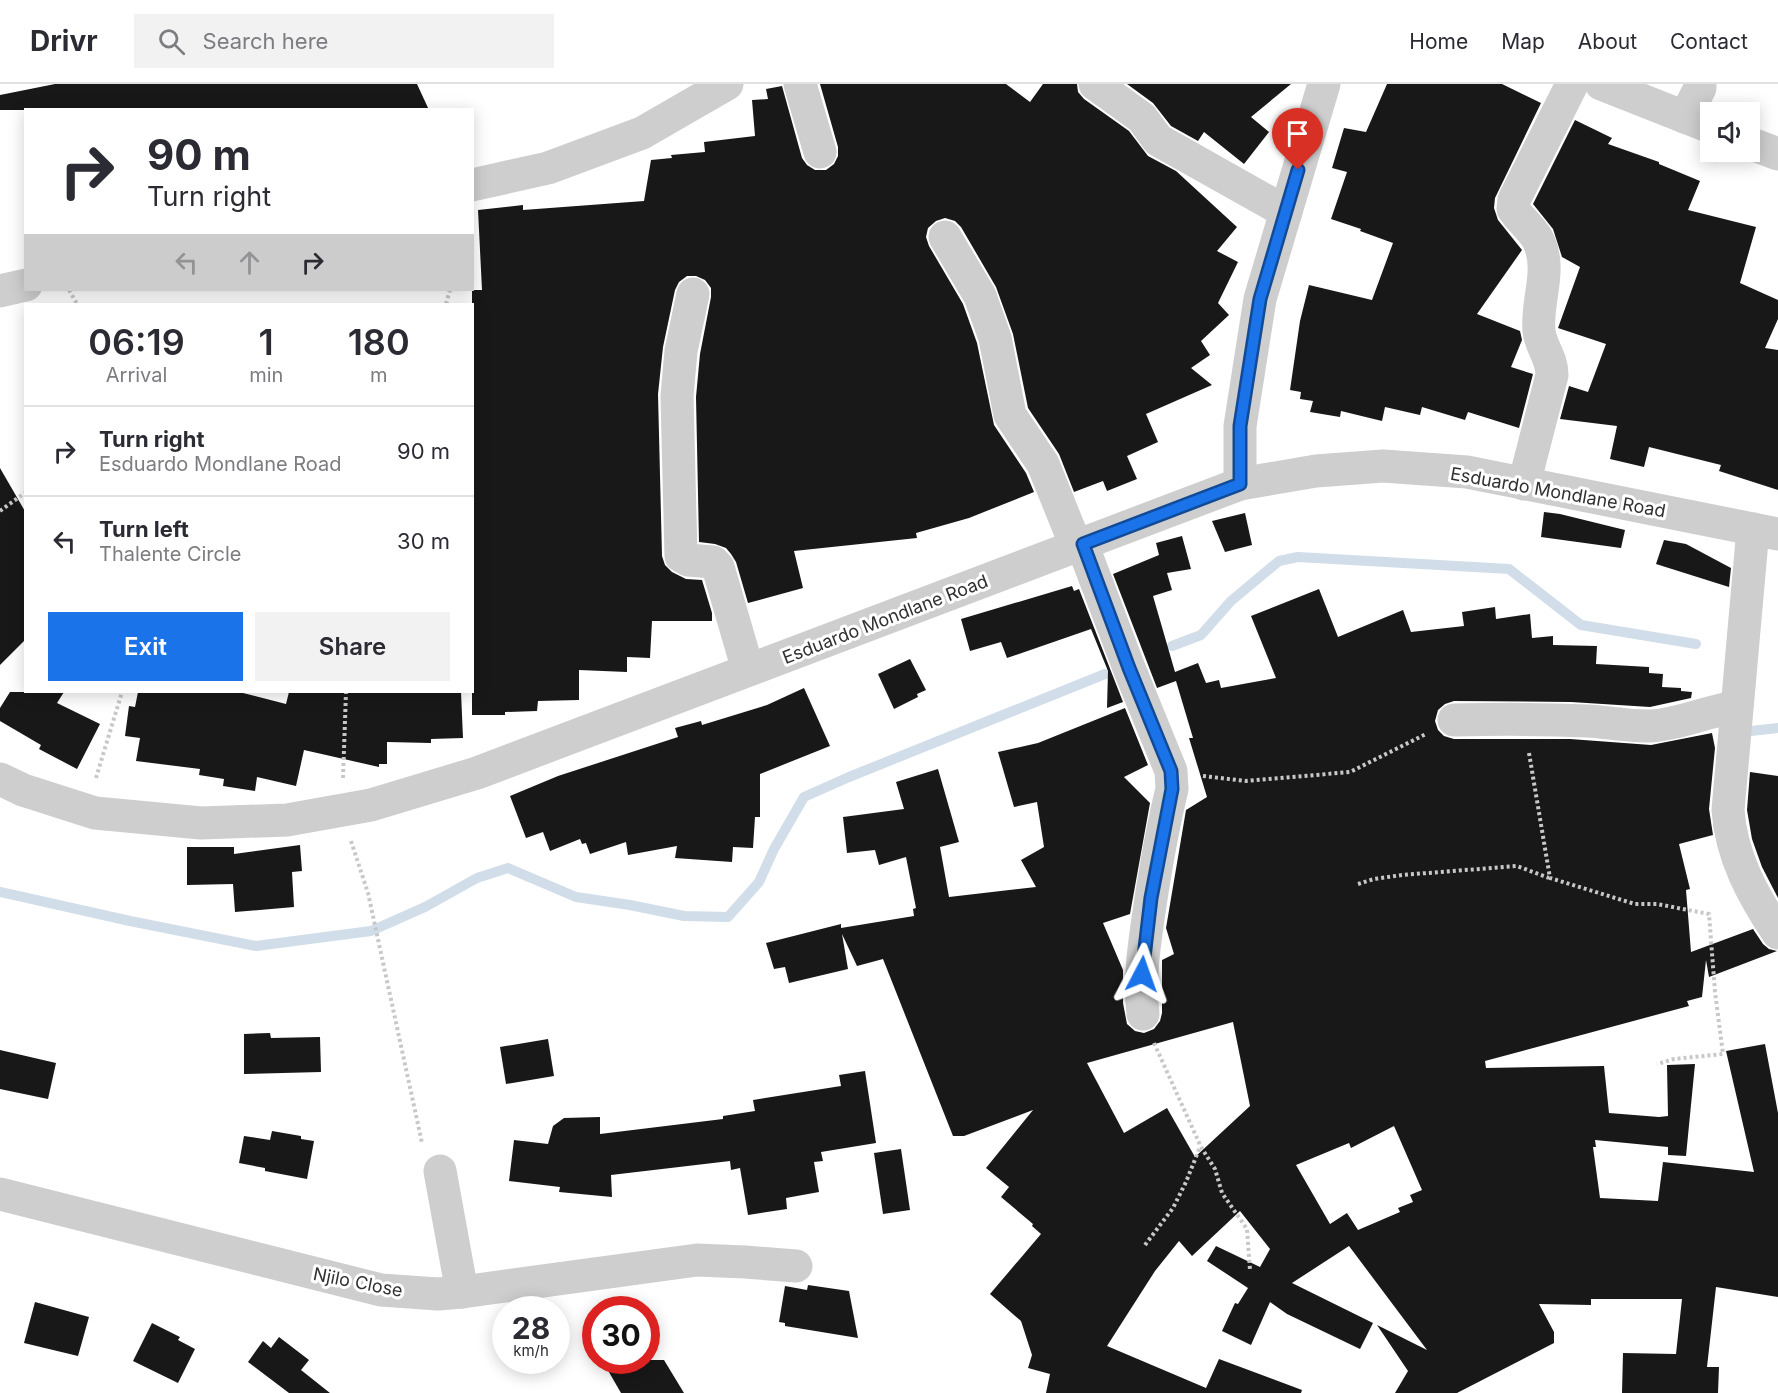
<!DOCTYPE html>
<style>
body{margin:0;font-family:Inter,sans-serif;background:#f2f2f3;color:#2b2b33;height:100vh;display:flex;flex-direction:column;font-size:22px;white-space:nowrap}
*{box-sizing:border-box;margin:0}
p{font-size:20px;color:#7c7c81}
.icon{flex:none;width:33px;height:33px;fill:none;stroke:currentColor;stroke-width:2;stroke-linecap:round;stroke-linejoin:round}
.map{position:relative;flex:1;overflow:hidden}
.details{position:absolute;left:24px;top:219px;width:450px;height:390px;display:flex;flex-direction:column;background:#fff;border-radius:0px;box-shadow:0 3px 15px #0003}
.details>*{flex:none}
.hud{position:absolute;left:24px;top:24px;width:450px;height:183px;border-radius:0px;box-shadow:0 3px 15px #0003;background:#fff;color:#2b2b33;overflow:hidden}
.tools{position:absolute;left:1700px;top:18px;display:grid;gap:12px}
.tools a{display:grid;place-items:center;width:60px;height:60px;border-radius:0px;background:#fff;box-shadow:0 3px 15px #0003;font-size:30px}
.speed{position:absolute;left:492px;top:1212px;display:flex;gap:12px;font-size:30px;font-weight:700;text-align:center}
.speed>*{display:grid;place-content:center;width:78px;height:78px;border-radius:50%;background:#fff;box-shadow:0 3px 15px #0003;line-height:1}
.speed small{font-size:15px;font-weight:400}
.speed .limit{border:9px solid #d22;background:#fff;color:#111}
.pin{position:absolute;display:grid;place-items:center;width:51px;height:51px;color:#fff;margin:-62px -26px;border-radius:50% 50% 50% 0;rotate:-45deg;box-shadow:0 0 6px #0007}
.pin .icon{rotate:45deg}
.me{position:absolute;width:66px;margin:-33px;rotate:4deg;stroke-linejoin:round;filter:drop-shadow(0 0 4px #0008)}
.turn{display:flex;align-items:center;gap:21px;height:126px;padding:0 24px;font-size:27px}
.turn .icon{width:78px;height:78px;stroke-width:2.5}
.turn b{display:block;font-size:42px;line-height:51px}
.lanes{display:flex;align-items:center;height:57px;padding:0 24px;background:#0003;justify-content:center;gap:30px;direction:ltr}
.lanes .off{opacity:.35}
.eta{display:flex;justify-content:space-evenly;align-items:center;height:102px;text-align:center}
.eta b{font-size:36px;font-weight:600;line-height:42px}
.button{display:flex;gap:12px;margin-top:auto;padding:12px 24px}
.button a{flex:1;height:69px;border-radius:0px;background:#1a73e8;color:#fff;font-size:24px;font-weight:600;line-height:69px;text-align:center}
.button a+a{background:#f2f2f3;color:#2b2b33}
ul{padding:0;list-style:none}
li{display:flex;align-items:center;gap:18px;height:90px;padding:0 24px;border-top:2px solid #e1e1e2}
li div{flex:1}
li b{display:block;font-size:22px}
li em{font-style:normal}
header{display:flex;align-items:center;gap:36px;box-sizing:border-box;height:84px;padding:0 30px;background:#fff;border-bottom:2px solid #e1e1e2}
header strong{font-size:28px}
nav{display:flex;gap:33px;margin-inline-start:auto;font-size:21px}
.search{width:420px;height:54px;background:#f2f2f3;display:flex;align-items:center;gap:15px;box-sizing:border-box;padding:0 21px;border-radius:0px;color:#7c7c81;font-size:22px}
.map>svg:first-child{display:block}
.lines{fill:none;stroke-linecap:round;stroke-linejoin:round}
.stream{stroke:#d1dde9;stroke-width:10}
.building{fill:#181818;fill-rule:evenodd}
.path{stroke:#c8c8c8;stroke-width:4;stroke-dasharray:3 3;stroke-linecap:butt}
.minor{stroke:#cecece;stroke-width:33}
.route-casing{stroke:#114b97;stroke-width:15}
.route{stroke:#1a73e8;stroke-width:10}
.labels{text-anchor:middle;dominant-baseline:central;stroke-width:6;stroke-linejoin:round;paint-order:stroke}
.street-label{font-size:18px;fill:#313131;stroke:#fff}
</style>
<header>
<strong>Drivr</strong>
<div class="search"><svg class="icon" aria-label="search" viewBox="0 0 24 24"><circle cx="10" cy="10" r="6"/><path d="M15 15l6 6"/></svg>Search here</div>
<nav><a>Home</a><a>Map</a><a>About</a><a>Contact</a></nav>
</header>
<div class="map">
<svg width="1778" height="1309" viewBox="0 0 1778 1309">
<rect width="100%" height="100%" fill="#fff"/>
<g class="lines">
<g class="stream">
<polyline points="1172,562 1201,551 1231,517 1279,477 1298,473 1509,485 1581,541 1696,560"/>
<polyline points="1751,647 1778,644"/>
<polyline points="0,808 130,837 256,862 371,847 425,823 477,794 508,784 576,813 630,821 684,832 728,833 759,798 774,765 804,713 849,693 1105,590"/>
</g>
</g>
<g class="building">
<polygon points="55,0 417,0 429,26 0,26 0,11"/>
<polygon points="820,0 1006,0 1030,18 1043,0 1077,0 1078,8 1084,15 1129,47 1148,72 1176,87 1237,143 1217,167 1238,178 1218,219 1229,231 1201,257 1210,271 1191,284 1212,301 1146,330 1158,358 1127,372 1137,395 1107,407 1103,397 1074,408 1059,370 1028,324 1013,250 996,203 961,143 955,137 945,134 936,137 928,144 926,153 929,162 963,220 977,259 994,341 1026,389 1034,408 969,434 916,449 917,454 794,467 803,504 748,519 736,478 731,470 726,464 715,460 699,458 696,313 700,270 711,213 711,204 705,196 696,192 687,192 679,198 675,206 663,263 658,310 662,472 665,481 672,488 686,495 702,496 712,529 712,537 652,537 650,574 627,573 627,588 579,586 579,616 538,617 537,627 505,628 505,631 472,631 472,206 482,206 478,126 523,121 523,126 644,117 651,76 672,74 671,71 705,68 704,58 755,52 752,16 768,15 766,5 782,2 802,74 807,81 815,86 826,86 834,80 838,72 838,63"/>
<polygon points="1127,0 1291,0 1251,33 1269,48 1244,80 1204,48 1198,57 1171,42 1153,19"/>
<polygon points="1387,0 1502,0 1541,19 1495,114 1494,124 1498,136 1522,166 1477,230 1520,247 1522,256 1511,283 1533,290 1519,344 1468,328 1465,336 1422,323 1420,331 1385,323 1382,337 1341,327 1340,333 1310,328 1313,317 1300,315 1301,308 1290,306 1300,237 1309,201 1372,216 1393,159 1360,147 1361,145 1331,135 1347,88 1332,84 1344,44 1366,48"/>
<polygon points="1575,36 1612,54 1608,60 1659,78 1659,80 1700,97 1688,126 1756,143 1740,199 1778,216 1778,235 1765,264 1778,266 1778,406 1719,387 1721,381 1649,363 1644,383 1610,375 1617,342 1560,335 1569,302 1588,308 1606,260 1558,244 1580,183 1562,173 1553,145 1533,120"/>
<polygon points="0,384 26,429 26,555 0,581"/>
<polygon points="1544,428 1560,430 1625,446 1621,464 1541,453"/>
<polygon points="1245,429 1252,461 1225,468 1212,437"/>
<path d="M1182,452L1191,485L1167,489L1172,506L1153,512L1175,588L1198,579L1206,599L1219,596L1221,604L1276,594L1251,532L1319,505L1338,553L1403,526L1411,548L1464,542L1462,528L1495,523L1496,535L1530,530L1532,554L1553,552V561L1597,562L1596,580L1649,583V589L1663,590L1662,603L1681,604V607L1692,608L1691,614L1650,623L1571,618L1454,617L1445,620L1438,626L1435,637L1438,646L1444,652L1454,655H1570L1651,661L1712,649L1715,664L1709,725L1713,751L1679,760L1690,805L1686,806L1691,868L1753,845L1763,860L1769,865L1777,867L1709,893L1706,876L1702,913L1687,917L1689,922L1485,977L1486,984L1604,982L1609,1029L1659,1033L1668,1032L1667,981L1695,980L1686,1072L1668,1071V1063L1595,1056L1596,1063H1593L1600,1114L1658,1117L1663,1078L1754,1088L1726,967L1765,960L1778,1029V1213L1716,1203L1707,1283H1719L1718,1309H1622L1623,1269L1676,1270L1682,1215H1591V1221L1539,1220L1554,1248V1259L1457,1309H1395L1408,1287L1377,1241L1427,1266L1349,1162L1292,1199L1373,1239L1360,1265L1287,1230L1270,1218L1251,1261L1222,1247L1235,1219L1238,1220L1248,1204L1207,1177L1216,1162L1260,1183L1270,1165L1240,1127L1192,1172L1179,1157L1155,1187L1107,1262L1206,1304L1219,1275L1302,1306L1301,1309H1046L1050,1290L1028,1284L1032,1271L1021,1237L990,1210L1041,1150L1032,1142L1033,1140L1001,1113L1009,1103L986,1084L1033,1026L964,1052H953L883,875L857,882L842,850L848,885L789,899L785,883L774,885L766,859L841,840V844L914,832L913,825L916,824L906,773L879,781L875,766L847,769L843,733L904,725L896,698L938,685L959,758L940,763L949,813L1036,803L1021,776L1044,763L1037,718L1014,723L998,668L1038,659L1125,624L1148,681L1124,693L1150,719L1130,830L1103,839L1123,886V919L1127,940L1135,947L1144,949L1154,945L1160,937L1162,929V876L1174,870L1166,844L1186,726L1207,713L1189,654H1193L1176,597L1157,604L1113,490L1159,471L1156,459ZM1233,938L1250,1022L1195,1073L1167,1024L1124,1049L1087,979ZM1394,1042L1422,1106L1410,1111L1413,1118L1398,1124L1400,1128L1358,1146L1347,1129L1330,1140L1296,1081L1349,1059L1351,1064Z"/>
<polygon points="1664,456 1686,460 1731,484 1729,503 1656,480"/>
<polygon points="1072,502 1074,507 1079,505 1123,618 1107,624 1108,587 1091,545 1007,574 1001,558 970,567 961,535"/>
<polygon points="910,575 926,606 917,610 918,613 894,625 878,590"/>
<polygon points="804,604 830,662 760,690 760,733 755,733 753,764 733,763 732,778 675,774 677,762 628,771 626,758 590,770 586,759 582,760 580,755 550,767 543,748 526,754 510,712 558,692 678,653 675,644 701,637 702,641 767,621"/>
<polygon points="10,608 64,608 57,619 100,640 77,685 39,665 41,661 0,637 0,624"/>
<polygon points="138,608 239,608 286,620 289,608 461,608 463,654 431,655 431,659 387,658 387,680 379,680 379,683 304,666 296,702 257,693 255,707 223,702 224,695 199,691 200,685 136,677 140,654 125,652 129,622 135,623"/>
<polygon points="1750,688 1778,692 1778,814 1762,783 1752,755 1747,726"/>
<polygon points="300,761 302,787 292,788 294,823 235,828 233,800 187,801 187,763 234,763 234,770"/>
<polygon points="270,949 271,954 320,953 321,988 244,990 244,950"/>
<polygon points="548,955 554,992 506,1000 500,963"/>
<polygon points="0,966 56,979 48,1015 0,1005"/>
<polygon points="865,987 876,1059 821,1068 823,1077 814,1078 819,1108 786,1114 787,1125 748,1131 740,1084 731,1086 730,1077 611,1091 612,1113 559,1108 560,1103 509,1097 514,1056 548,1060 553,1042 564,1034 600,1033 600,1050 723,1035 723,1032 755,1027 753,1016 841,1002 839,991"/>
<polygon points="272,1047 301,1052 301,1055 314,1057 307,1095 265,1087 265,1084 239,1079 244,1052 270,1056"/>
<polygon points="901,1065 910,1126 883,1130 874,1069"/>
<polygon points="808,1201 849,1207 858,1254 785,1242 785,1239 779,1238 785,1202 807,1206"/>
<polygon points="35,1218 89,1233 78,1272 24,1259"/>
<polygon points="152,1239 180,1253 178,1256 195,1265 178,1299 133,1277"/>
<polygon points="279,1253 309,1276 301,1286 330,1309 289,1309 248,1278 263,1257 271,1264"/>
<polygon points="602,1276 664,1276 684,1309 621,1309"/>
</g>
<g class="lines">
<g class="path">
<polyline points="69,206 77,220"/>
<polyline points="446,220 450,206"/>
<polyline points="0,427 26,408"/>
<polyline points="1529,669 1550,794 1635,820 1657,820 1709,830 1715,908 1723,970 1674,975 1657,980"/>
<polyline points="1203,692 1246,697 1350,688 1426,650"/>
<polyline points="96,694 122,608"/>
<polyline points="343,694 346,608"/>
<polyline points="351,757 368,809 422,1059"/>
<polyline points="1358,800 1374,795 1402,791 1517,782 1549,794"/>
<polyline points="1154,959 1201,1063 1215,1085 1222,1109 1247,1145 1250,1186"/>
<polyline points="1145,1161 1173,1124 1186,1098 1200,1063"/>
</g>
<g class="minor">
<polyline points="800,0 820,68"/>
<polyline points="1095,0 1142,34 1158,56 1286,128"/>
<polyline points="1601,0 1710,43"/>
<polyline points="1685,33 1700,4 1700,0"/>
<polyline points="1749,59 1778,70"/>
<polyline points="472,101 548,84 642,49 727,0"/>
<polyline points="945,153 980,212 995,254 1010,331 1043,380 1076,462"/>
<polyline points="0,207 26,201"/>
<polyline points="693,210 681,267 677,312 681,472 688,476 713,478 718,483 748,586"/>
<polyline points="1240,400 1240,342 1260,215 1324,0"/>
<path d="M1524,400L1552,291C1552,273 1541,264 1539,247C1536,217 1552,187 1539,158C1534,146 1520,136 1513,125L1514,116L1572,0"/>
<path d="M1753,445L1728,726C1731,772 1753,812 1778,849"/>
<path d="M1082,460L1129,584L1171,687L1172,705C1162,746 1155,787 1149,828C1144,862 1139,896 1143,930"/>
<path d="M1454,636C1498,635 1543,635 1587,637C1608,638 1631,643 1651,642C1681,640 1707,627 1736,623"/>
<polyline points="0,695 23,706 95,729 201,739 287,736 371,721 477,689 1240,400 1316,387 1383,382 1467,388 1778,450"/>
<polyline points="440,1087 462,1208"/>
<polyline points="0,1110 381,1206 438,1210 462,1208 697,1176 745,1178 796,1182"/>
</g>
</g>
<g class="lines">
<g class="route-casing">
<polyline id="route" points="1142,890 1151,814 1172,705 1171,687 1129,584 1083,460 1240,400 1240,342 1260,215 1298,86"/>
</g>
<use href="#route" class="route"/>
</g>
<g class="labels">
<g class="street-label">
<text transform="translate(1558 408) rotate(10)">Esduardo Mondlane Road</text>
<text transform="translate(885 535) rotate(-21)">Esduardo Mondlane Road</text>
<text transform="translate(358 1198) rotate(11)">Njilo Close</text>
</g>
</g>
</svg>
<div class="tools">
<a><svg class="icon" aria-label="sound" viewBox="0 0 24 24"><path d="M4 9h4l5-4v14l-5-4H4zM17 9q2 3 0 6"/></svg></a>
</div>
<div class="speed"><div>28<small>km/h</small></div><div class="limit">30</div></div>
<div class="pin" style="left:1298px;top:86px;background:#d93025"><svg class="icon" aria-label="arrive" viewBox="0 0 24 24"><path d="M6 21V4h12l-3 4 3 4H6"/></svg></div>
<svg class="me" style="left:1142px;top:890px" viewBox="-20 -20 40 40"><path d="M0-17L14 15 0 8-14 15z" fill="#1a73e8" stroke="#fff" stroke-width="4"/></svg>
<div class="hud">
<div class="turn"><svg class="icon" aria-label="right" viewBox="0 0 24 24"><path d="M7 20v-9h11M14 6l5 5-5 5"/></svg><div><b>90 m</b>Turn right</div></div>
<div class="lanes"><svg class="icon off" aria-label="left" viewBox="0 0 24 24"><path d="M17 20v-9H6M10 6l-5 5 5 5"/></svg><svg class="icon off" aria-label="ahead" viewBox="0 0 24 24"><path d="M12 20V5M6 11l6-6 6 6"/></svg><svg class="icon" aria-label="right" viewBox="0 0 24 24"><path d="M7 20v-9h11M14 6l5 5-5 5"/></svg></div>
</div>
<section class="details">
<div class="eta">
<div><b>06:19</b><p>Arrival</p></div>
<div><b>1</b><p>min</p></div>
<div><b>180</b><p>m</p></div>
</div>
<ul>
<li><svg class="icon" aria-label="right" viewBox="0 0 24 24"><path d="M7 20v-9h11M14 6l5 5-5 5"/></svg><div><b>Turn right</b><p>Esduardo Mondlane Road</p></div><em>90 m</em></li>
<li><svg class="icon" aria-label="left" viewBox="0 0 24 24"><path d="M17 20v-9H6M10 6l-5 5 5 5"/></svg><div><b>Turn left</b><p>Thalente Circle</p></div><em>30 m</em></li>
</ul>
<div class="button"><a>Exit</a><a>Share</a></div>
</section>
</div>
